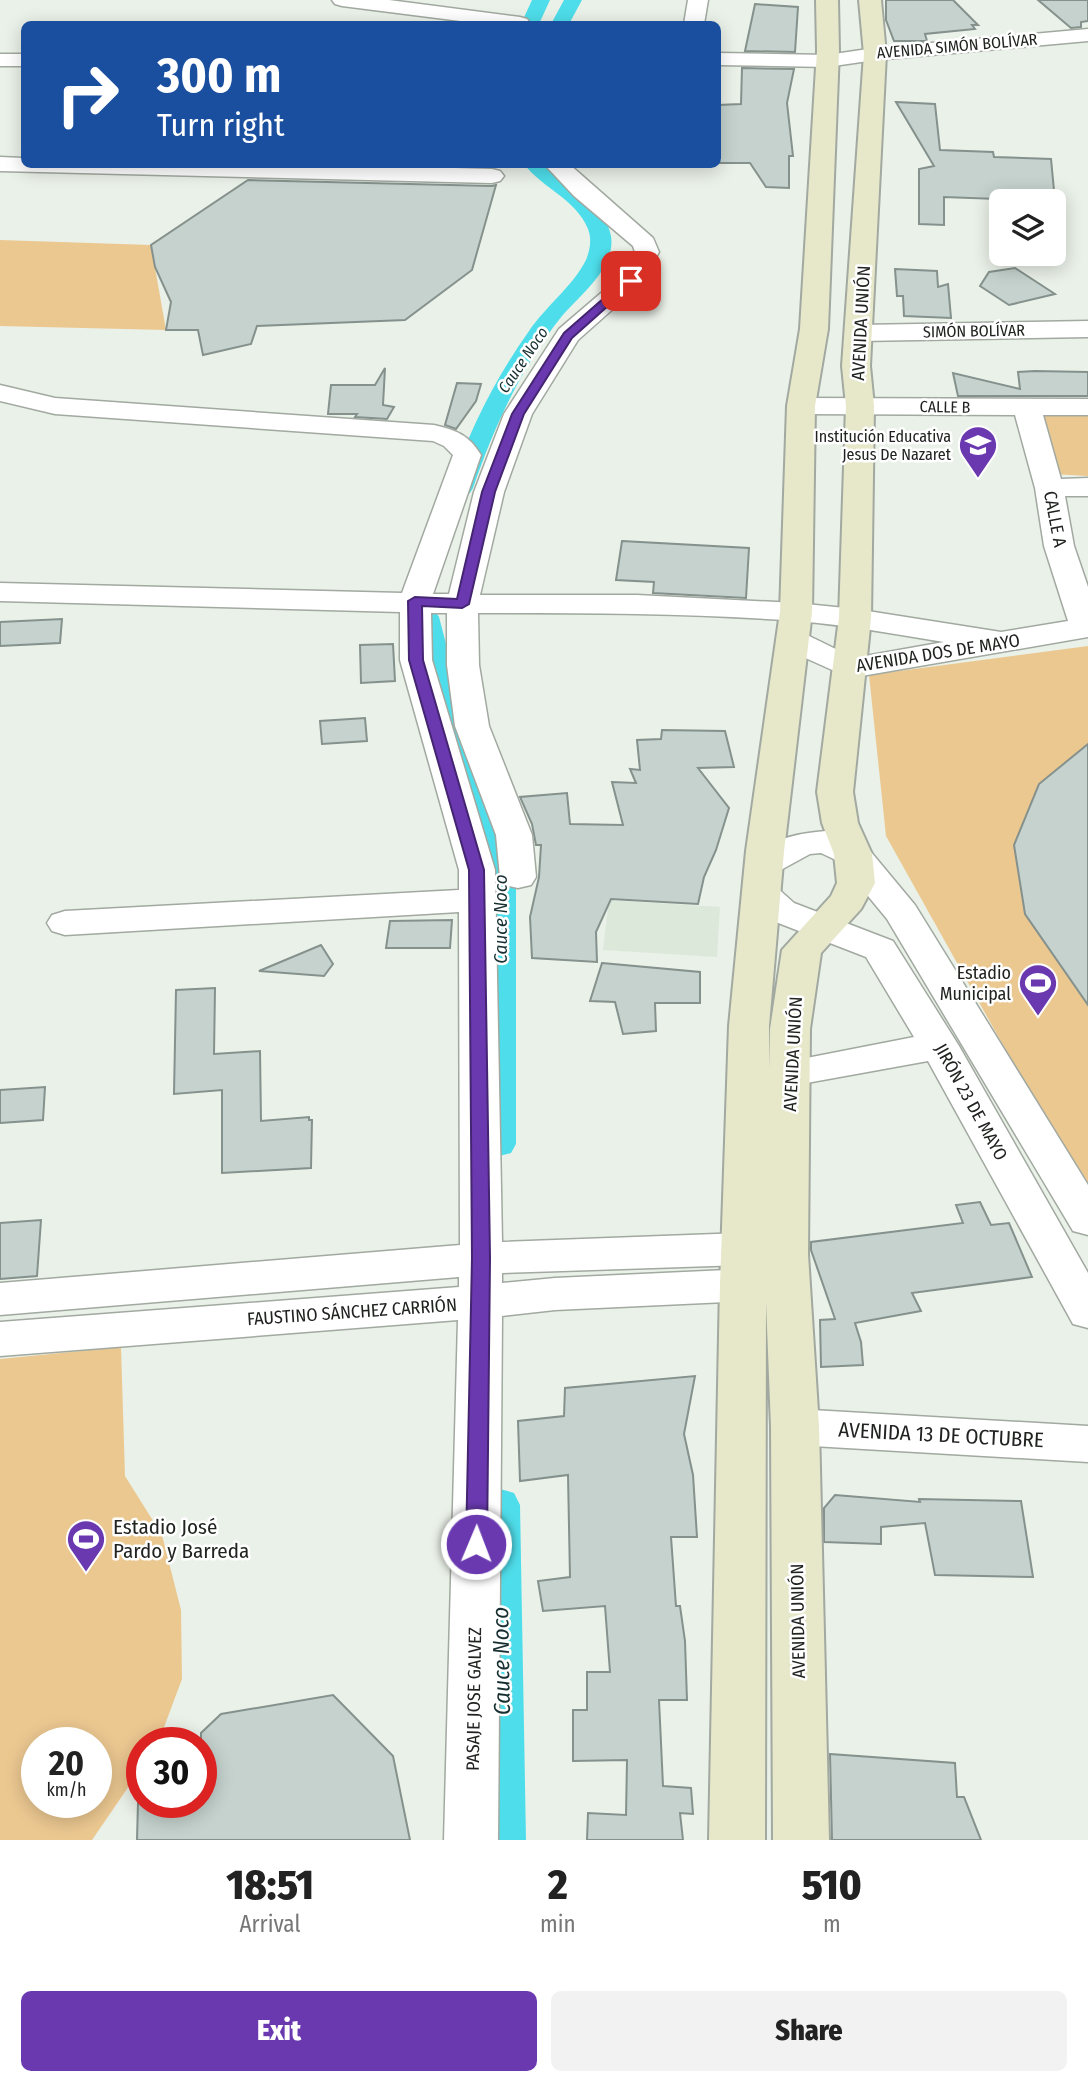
<!DOCTYPE html>
<meta charset="utf-8">
<style>
body{margin:0;font-family:"Fira Sans Condensed",sans-serif;background:#f2f2f2;color:#222;height:100vh;display:flex;flex-direction:column;font-size:26px;white-space:nowrap}
*{box-sizing:border-box;margin:0}
p{font-size:23px;color:#767676}
.icon{flex:none;width:38px;height:38px;fill:none;stroke:currentColor;stroke-width:2;stroke-linecap:round;stroke-linejoin:round}
.map{position:relative;height:1840px;overflow:hidden}
.sheet{display:flex;flex-direction:column;background:#fff;flex:1}
.sheet>*{flex:none}
.top-card{position:absolute;left:21px;top:21px;width:700px;height:147px;border-radius:10px;box-shadow:0 4px 18px #0003;background:#1a4fa0;color:#fff;overflow:hidden}
.fabs{position:absolute;left:989px;top:189px;display:grid;gap:14px}
.fabs a{display:grid;place-items:center;width:77px;height:77px;border-radius:10px;background:#fff;box-shadow:0 4px 18px #0003;font-size:35px}
.speed{position:absolute;left:21px;top:1727px;display:flex;gap:14px;font-size:35px;font-weight:700;text-align:center}
.speed>*{display:grid;place-content:center;width:91px;height:91px;border-radius:50%;background:#fff;box-shadow:0 4px 18px #0003;line-height:1}
.speed small{font-size:18px;font-weight:400}
.speed .limit{border:10px solid #d22;background:#fff;color:#111}
.pin{position:absolute;display:grid;place-items:center;width:60px;height:60px;color:#fff;margin:-30px;border-radius:14px;box-shadow:0 4px 10px #0006}
.me{position:absolute;width:77px;margin:-38px;rotate:1deg;stroke-linejoin:round;filter:drop-shadow(0 0 5px #0008)}
.turn{display:flex;align-items:center;gap:24px;height:147px;padding:0 21px;font-size:32px}
.turn .icon{width:91px;height:91px;stroke-width:2.5}
.turn b{display:block;font-size:49px;line-height:60px}
.eta{display:flex;justify-content:space-evenly;align-items:center;height:119px;text-align:center}
.eta b{font-size:42px;font-weight:800;line-height:49px}
.cta{display:flex;gap:14px;margin-top:auto;padding:14px 21px}
.cta a{flex:1;height:80px;border-radius:10px;background:#6a39b0;color:#fff;font-size:28px;font-weight:800;line-height:80px;text-align:center}
.cta a+a{background:#f2f2f2;color:#222}
.map>svg:first-child{display:block}
.built{fill:#dce9da}
.green{fill:#ecc891;fill-rule:evenodd}
.lines{fill:none;stroke-linecap:round;stroke-linejoin:round}
.canal{fill:#4eddea;fill-rule:evenodd}
.building{fill:#c5d2cd;stroke:#85918d;stroke-width:2}
.street-casing{stroke:#a1a9a0;stroke-width:3}
.secondary-casing{stroke:#a1a9a0;stroke-width:4}
.street{fill:#fff;fill-rule:evenodd}
.secondary{fill:#e7e7ca;fill-rule:evenodd}
.route{fill:#6a39b0;stroke:#452572;stroke-width:2}
.labels{text-anchor:middle;dominant-baseline:central;stroke-width:5;stroke-linejoin:round;paint-order:stroke}
.far-street-label{font-size:16px;fill:#202320;stroke:#fff}
.far-water-label{font-size:16px;font-style:italic;fill:#172f31;stroke:#fff}
.far-poi-label{font-size:16px;fill:#202320;stroke:#fff;text-anchor:end}
.street-label{font-size:18px;fill:#202320;stroke:#fff}
.poi-label{font-size:18px;fill:#202320;stroke:#fff;text-anchor:end}
.water-label{font-size:19px;font-style:italic;fill:#172f31;stroke:#fff}
.near-street-label{font-size:21px;fill:#202320;stroke:#fff}
.near-poi-label{font-size:21px;fill:#202320;stroke:#fff;text-anchor:start}
.near-water-label{font-size:23px;font-style:italic;fill:#172f31;stroke:#fff}
</style>
<div class="map">
<svg width="1088" height="1840" viewBox="0 0 1088 1840">
<rect width="100%" height="100%" fill="#eaf1e8"/>
<polygon class="built" points="609,900 720,907 717,957 603,950"/>
<g class="green">
<polygon points="0,240 151,245 166,330 0,326"/>
<polygon points="1088,415 1088,476 1051,474 1035,416"/>
<polygon points="1088,646 1088,1197 886,836 869,675"/>
<path d="M121,1347L125,1476L162,1535L181,1610L182,1679L160,1738L157,1743H142V1767L92,1840H0V1359ZM37,1743H96V1802H37Z"/>
</g>
<g class="lines">
<g class="canal">
<polygon points="532,0 550,0 539,24 521,24"/>
<polygon points="564,0 582,0 569,24 551,24"/>
<path d="M524,164H548C570,181 606,207 611,236C616,268 580,295 562,316C521,367 494,427 473,488L470,493L461,495L452,493L449,488C469,432 494,380 529,331C545,307 573,286 586,260C590,250 592,239 588,229C576,199 542,188 524,164Z"/>
<polygon points="426,609 435,611 439,617 460,697 510,835 516,867 516,1144 511,1153 499,1156 487,1153 482,1144 486,867 480,835 432,697 413,617 417,611"/>
<polygon points="500,1489 514,1493 520,1505 526,1840 480,1840 480,1505 486,1493"/>
</g>
</g>
<g class="building">
<polygon points="886,0 953,0 978,25 972,25 975,29 925,34 927,41 894,41 886,20"/>
<polygon points="1038,0 1088,0 1088,21 1081,22 1081,27 1071,28"/>
<polygon points="755,4 798,7 795,52 745,51"/>
<polygon points="742,68 794,69 787,103 793,156 789,156 789,188 766,187 750,163 718,163 718,105 741,104"/>
<polygon points="896,102 935,104 940,150 993,152 994,157 1051,159 1055,201 944,197 944,225 919,224 919,169 934,166"/>
<polygon points="248,180 492,186 496,185 472,270 405,320 257,326 251,344 203,355 198,330 166,330 171,302 155,267 151,245"/>
<polygon points="1015,268 1055,294 1009,305 980,286 989,272"/>
<polygon points="895,269 937,271 938,287 948,284 951,318 904,316 903,296 897,296"/>
<polygon points="385,368 383,405 394,407 387,419 355,417 357,414 328,414 331,385 375,385"/>
<polygon points="1035,371 1088,372 1088,396 958,396 953,373 1020,389 1018,372"/>
<polygon points="457,383 481,384 476,401 456,429 445,425"/>
<polygon points="622,541 749,548 746,598 653,593 654,582 616,580"/>
<polygon points="62,619 60,643 0,646 0,622"/>
<polygon points="393,644 395,681 361,683 360,645"/>
<polygon points="365,718 367,741 322,744 320,721"/>
<polygon points="662,730 725,731 734,767 698,768 729,808 716,850 704,877 698,904 611,899 596,932 597,962 532,958 530,917 539,877 541,845 536,845 532,824 520,797 567,793 570,824 623,825 612,782 636,783 630,769 640,770 637,740 661,739"/>
<polygon points="1088,744 1088,1005 1025,914 1014,845 1039,784"/>
<polygon points="452,920 450,948 386,948 390,921"/>
<polygon points="321,945 333,964 324,976 259,971"/>
<polygon points="602,963 700,972 700,1003 655,1003 656,1031 623,1034 615,1002 590,1001"/>
<polygon points="215,988 214,1054 260,1051 261,1121 309,1117 309,1120 312,1120 311,1168 222,1173 222,1090 174,1094 176,990"/>
<polygon points="45,1087 43,1120 0,1123 0,1090"/>
<polygon points="980,1202 991,1225 1009,1223 1032,1277 912,1293 921,1311 855,1323 861,1342 863,1365 821,1367 820,1320 835,1319 811,1250 811,1242 963,1223 956,1205"/>
<polygon points="41,1220 37,1276 0,1279 0,1223"/>
<polygon points="695,1376 684,1434 693,1475 697,1537 671,1537 676,1606 680,1606 685,1641 687,1700 659,1700 663,1786 691,1788 693,1814 680,1813 683,1840 587,1840 588,1813 626,1815 627,1760 573,1761 573,1710 587,1710 587,1672 610,1672 605,1606 543,1611 538,1581 570,1577 568,1475 520,1481 518,1421 564,1416 565,1388"/>
<polygon points="835,1495 920,1502 919,1499 1021,1501 1033,1577 935,1575 925,1523 881,1527 881,1544 824,1542 824,1508"/>
<polygon points="333,1695 393,1756 410,1840 137,1840 138,1802 201,1802 201,1733 221,1714"/>
<polygon points="830,1754 955,1763 957,1797 964,1797 981,1840 832,1840"/>
</g>
<g class="lines">
<g class="street-casing">
<g id="street">
<polygon points="332,0 389,0 520,17 527,19 530,23 484,24 342,6 335,4"/>
<polygon points="688,0 708,0 704,24 684,24"/>
<polygon points="1088,29 1088,41 875,60 827,67 718,65 718,53 827,55 875,48"/>
<rect x="0" y="54" width="24" height="12"/>
<polygon points="0,157 24,158 24,164 307,164 492,169 500,171 504,176 500,181 492,183 0,171"/>
<path d="M544,164H569L653,238L659,252L640,285L578,340L532,414L504,492L480,595H637L796,603L855,609L1001,632L1068,621L1044,546L1035,488L1015,415L801,414L791,412L787,406L791,400L801,398L1088,399V415H1043L1061,479L1088,478V496H1065L1074,546L1088,587V637L850,678L781,647L776,640L781,633L792,630L803,633L854,658L944,642C895,634 846,625 797,621C691,613 584,613 478,613L479,665L489,726L532,835L536,877L531,885L518,888L505,885L500,877L496,835L455,726L447,665V613H431L432,660L495,870L502,1242L743,1233L786,1241L792,1252L786,1263L771,1268L743,1265L502,1273V1283L555,1278L770,1268L785,1273L792,1284L785,1295L770,1300L555,1310L502,1316L498,1840H444L458,1320L0,1356V1322L459,1287V1277L0,1315V1283L460,1245L459,912L65,935L52,931L47,923L52,915L65,911L459,890V870L400,660V612L0,601V583L402,593L453,455L444,446L433,441L55,414L0,401V385L55,398L434,425C456,430 469,435 481,455L433,594H449L474,492L504,414L559,329L621,276L635,252L633,246L574,196Z"/>
<polygon points="1088,321 1088,337 860,341 851,339 847,333 851,327 860,325"/>
<path d="M826,831L866,846L915,905L1088,1185V1235L1073,1231L887,919L840,862L821,853L810,854L777,872L764,875L751,872L746,864C762,840 799,833 826,831Z"/>
<polygon points="761,882 774,885 794,903 893,941 959,1046 1088,1273 1088,1328 1073,1324 928,1061 790,1086 776,1082 770,1073 776,1064 914,1037 866,957 768,919 743,893 748,885"/>
<polygon points="795,1409 1088,1426 1088,1462 795,1445 779,1440 772,1427 779,1414"/>
</g>
</g>
<g class="secondary-casing">
<polygon id="secondary" points="816,0 838,0 839,51 828,329 815,406 812,612 784,851 769,1026 769,1068 770,1029 782,950 831,896 837,883 834,854 822,823 817,792 839,618 846,406 842,366 864,54 859,0 881,0 886,54 870,366 874,406 871,618 853,792 858,823 872,854 875,883 861,909 821,953 810,1029 808,1254 819,1427 829,1840 773,1840 771,1427 766,1302 765,1840 709,1840 720,1285 729,1026 746,851 780,612 787,406 800,329 817,51"/>
</g>
<use href="#street" class="street"/>
<use href="#secondary" class="secondary"/>
</g>
<polygon class="route" points="627,278 636,281 572,338 524,414 495,492 469,604 462,608 422,606 423,660 484,870 490,1258 487,1544 484,1550 476,1553 469,1550 466,1544 472,1258 469,870 409,660 408,601 415,597 457,599 482,492 512,414 564,333"/>
<defs>
<g id="school-pin" transform="scale(2.0125)"><path d="M0 17L-7.5 6A9.5 9.5 0 1 1 7.5 6Z" fill="#6a39b0" stroke="#fff"/><path d="M0-5L7-2L0 1L-7-2ZM-4 1L0 2.5L4 1V4Q0 6-4 4Z" fill="#fff"/></g>
<g id="stadium-pin" transform="scale(2.0125)"><path d="M0 17L-7.5 6A9.5 9.5 0 1 1 7.5 6Z" fill="#6a39b0" stroke="#fff"/><path d="M0-5a6.5 5 0 1 0 0 10a6.5 5 0 1 0 0-10ZM-3.5-1.8h7v3.6h-7Z" fill="#fff"/></g>
</defs>
<g fill-rule="evenodd">
<use href="#school-pin" x="978" y="445"/>
<use href="#stadium-pin" x="1038" y="983"/>
<use href="#stadium-pin" x="86" y="1539"/>
</g>
<g class="labels">
<g class="far-street-label">
<text transform="translate(957 46) rotate(-5)">AVENIDA SIMÓN BOLÍVAR</text>
<text transform="translate(974 331) rotate(-1)">SIMÓN BOLÍVAR</text>
<text transform="translate(945 407) rotate(1)">CALLE B</text>
</g>
<g class="far-water-label">
<text transform="translate(523 360) rotate(-56)">Cauce Noco</text>
</g>
<g class="far-poi-label">
<text x="951" y="436">Institución Educativa<tspan x="951" dy="18">Jesus De Nazaret</tspan></text>
</g>
<g class="street-label">
<text transform="translate(861 323) rotate(-87)">AVENIDA UNIÓN</text>
<text transform="translate(1055 519) rotate(79)">CALLE A</text>
<text transform="translate(938 653) rotate(-9)">AVENIDA DOS DE MAYO</text>
<text transform="translate(793 1054) rotate(-87)">AVENIDA UNIÓN</text>
<text transform="translate(971 1102) rotate(61)">JIRÓN 23 DE MAYO</text>
<text transform="translate(352 1312) rotate(-4)">FAUSTINO SÁNCHEZ CARRIÓN</text>
<text transform="translate(798 1621) rotate(-91)">AVENIDA UNIÓN</text>
<text transform="translate(474 1699) rotate(-89)">PASAJE JOSE GALVEZ</text>
</g>
<g class="poi-label">
<text x="1011" y="973">Estadio<tspan x="1011" dy="21">Municipal</tspan></text>
</g>
<g class="water-label">
<text transform="translate(500 919) rotate(-90)">Cauce Noco</text>
</g>
<g class="near-street-label">
<text transform="translate(941 1435) rotate(3)">AVENIDA 13 DE OCTUBRE</text>
</g>
<g class="near-poi-label">
<text x="113" y="1527">Estadio José<tspan x="113" dy="24">Pardo y Barreda</tspan></text>
</g>
<g class="near-water-label">
<text transform="translate(501 1661) rotate(-91)">Cauce Noco</text>
</g>
</g>
</svg>
<div class="fabs">
<a><svg class="icon" aria-label="layers" viewBox="0 0 24 24"><path d="M12 4l9 5-9 5-9-5zM3 14l9 5 9-5"/></svg></a>
</div>
<div class="speed"><div>20<small>km/h</small></div><div class="limit">30</div></div>
<div class="pin" style="left:631px;top:281px;background:#d93025"><svg class="icon" aria-label="arrive" viewBox="0 0 24 24"><path d="M6 21V4h12l-3 4 3 4H6"/></svg></div>
<svg class="me" style="left:476px;top:1544px" viewBox="-20 -20 40 40"><circle r="17" fill="#6a39b0" stroke="#fff" stroke-width="3"/><path d="M0-11L8 9 0 5-8 9z" fill="#fff"/></svg>
<div class="top-card">
<div class="turn"><svg class="icon" aria-label="right" viewBox="0 0 24 24"><path d="M7 20v-9h11M14 6l5 5-5 5"/></svg><div><b>300 m</b>Turn right</div></div>
</div>
</div>
<section class="sheet">
<div class="eta">
<div><b>18:51</b><p>Arrival</p></div>
<div><b>2</b><p>min</p></div>
<div><b>510</b><p>m</p></div>
</div>
<div class="cta"><a>Exit</a><a>Share</a></div>
</section>
